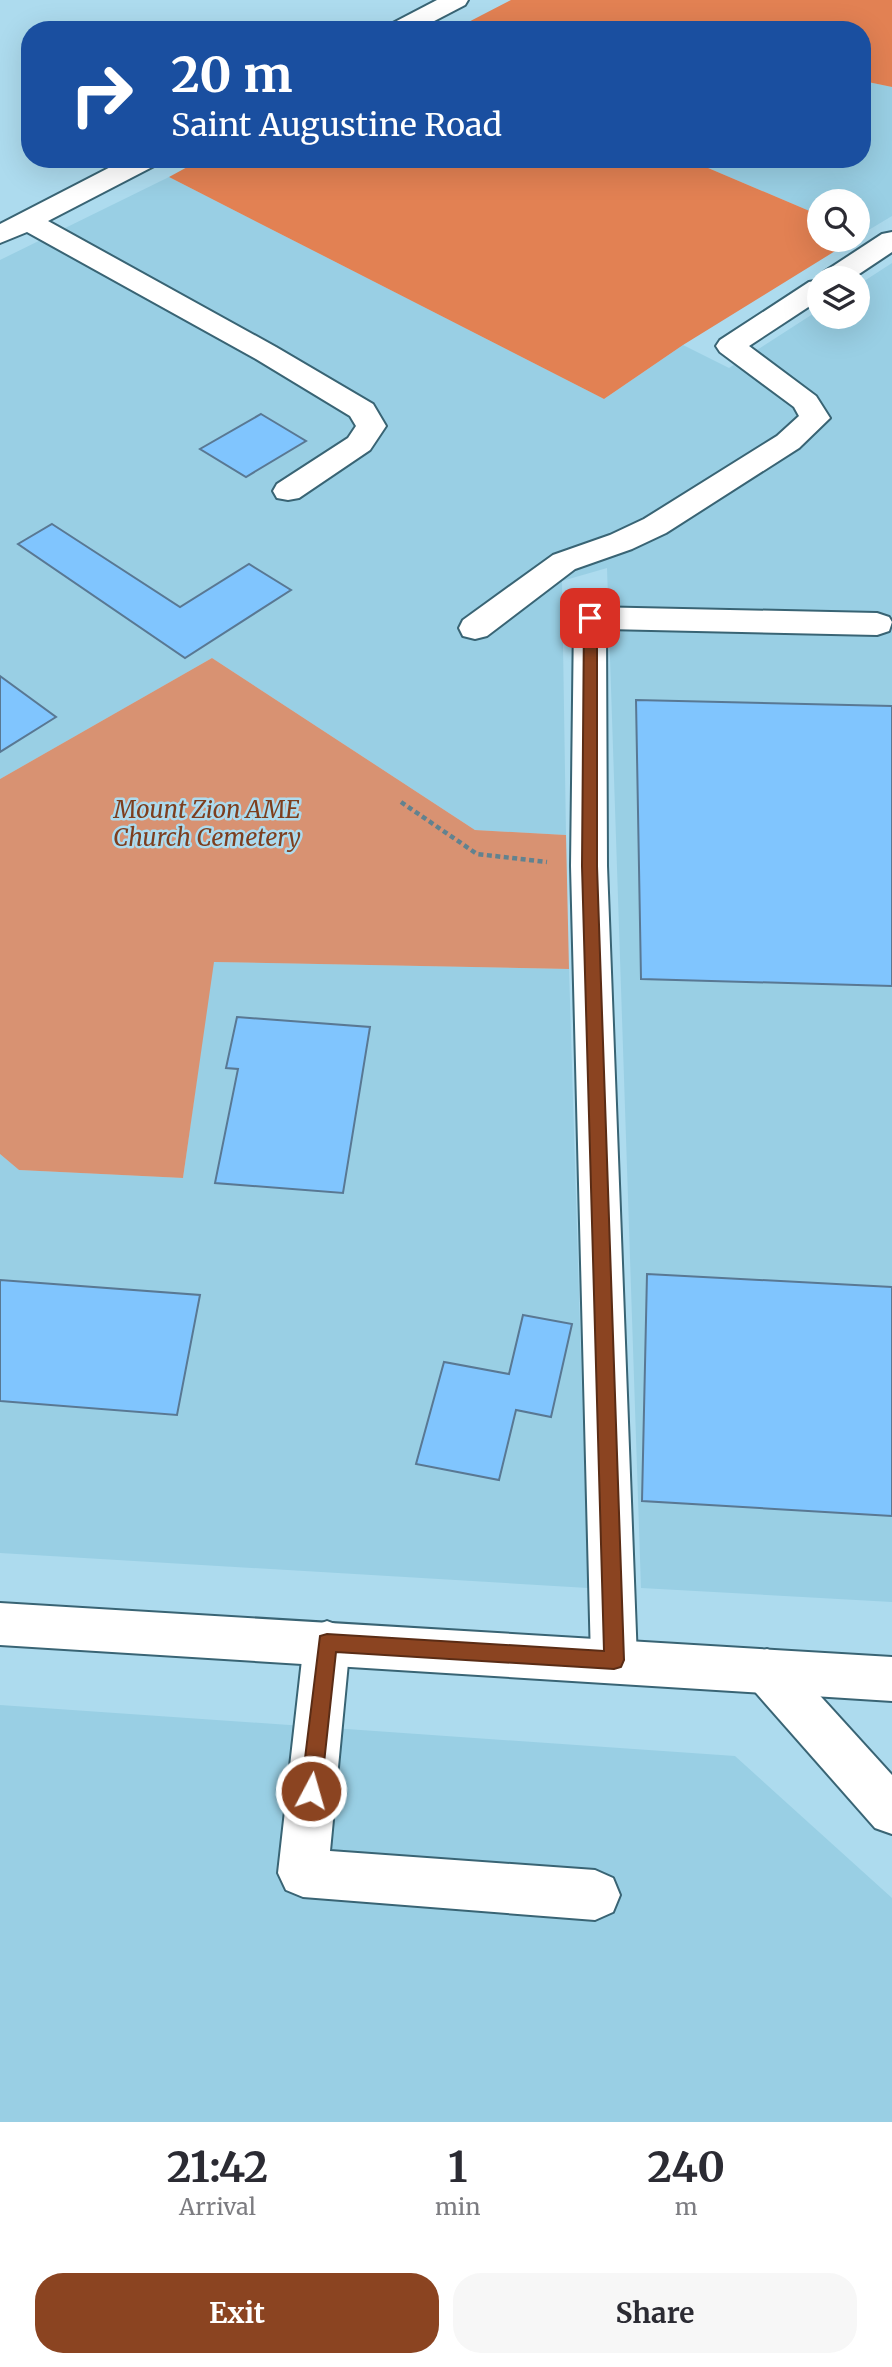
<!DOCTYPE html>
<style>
body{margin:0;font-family:Merriweather,serif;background:#f7f7f7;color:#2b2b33;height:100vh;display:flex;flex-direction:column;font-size:26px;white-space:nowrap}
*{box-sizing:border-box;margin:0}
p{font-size:23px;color:#7c7c81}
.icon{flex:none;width:38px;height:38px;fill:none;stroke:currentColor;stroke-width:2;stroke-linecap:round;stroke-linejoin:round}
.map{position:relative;height:2122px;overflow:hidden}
.side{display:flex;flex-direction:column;background:#fff;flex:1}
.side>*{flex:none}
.hud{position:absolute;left:21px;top:21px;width:850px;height:147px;border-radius:28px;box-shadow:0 7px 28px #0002;background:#1a4fa0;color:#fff;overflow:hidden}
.buttons{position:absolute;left:807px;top:189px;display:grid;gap:14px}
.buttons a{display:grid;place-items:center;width:63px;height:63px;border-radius:50%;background:#fff;box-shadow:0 7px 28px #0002;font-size:35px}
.pin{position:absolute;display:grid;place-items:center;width:60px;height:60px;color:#fff;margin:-30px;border-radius:14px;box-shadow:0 4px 10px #0006}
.me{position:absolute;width:77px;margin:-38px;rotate:6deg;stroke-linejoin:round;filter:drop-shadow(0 0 5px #0008)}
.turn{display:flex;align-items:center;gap:24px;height:147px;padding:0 35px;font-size:32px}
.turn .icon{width:91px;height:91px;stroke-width:2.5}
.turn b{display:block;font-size:49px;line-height:60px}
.eta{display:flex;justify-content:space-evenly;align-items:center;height:119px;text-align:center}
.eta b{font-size:42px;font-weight:700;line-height:49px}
.primary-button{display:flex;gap:14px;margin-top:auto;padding:14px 35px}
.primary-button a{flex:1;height:80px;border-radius:28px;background:#8b4421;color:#fff;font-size:28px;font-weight:700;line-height:80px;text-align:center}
.primary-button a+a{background:#f7f7f7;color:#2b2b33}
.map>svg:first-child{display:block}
.built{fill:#99cfe4}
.green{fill:#d89272}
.forest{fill:#e28153}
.building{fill:#80c5fe;stroke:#597893;stroke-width:2}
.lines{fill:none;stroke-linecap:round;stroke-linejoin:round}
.minor-casing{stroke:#396474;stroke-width:4}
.major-casing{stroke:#396474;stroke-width:4}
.path{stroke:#62828f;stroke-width:4.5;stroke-dasharray:5 3.5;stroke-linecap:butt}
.minor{fill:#fff;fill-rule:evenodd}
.major{fill:#fff;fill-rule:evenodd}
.route{fill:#8b4421;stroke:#5a2c15;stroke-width:2}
.labels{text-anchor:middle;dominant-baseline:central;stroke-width:5;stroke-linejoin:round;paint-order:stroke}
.park-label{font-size:24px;font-style:italic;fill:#7d3e1e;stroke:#addbee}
</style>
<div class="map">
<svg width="892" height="2122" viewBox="0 0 892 2122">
<rect width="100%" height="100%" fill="#addbee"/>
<g class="built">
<polygon points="863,81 892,87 892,216 862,234 858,232 858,201 819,201 819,215 687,159 863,159"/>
<polygon points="169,177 604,399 683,345 729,368 819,310 819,317 858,317 858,285 892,263 892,1602 641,1588 607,568 562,581 566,835 475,830 212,658 0,779 0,260"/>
<polygon points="213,962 569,969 588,1588 0,1553 0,1154 19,1170 183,1178"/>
<polygon points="0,1705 735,1756 892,1898 892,2122 0,2122"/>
</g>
<polygon class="green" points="212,658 475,830 566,835 569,969 214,962 183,1178 19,1170 0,1154 0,779"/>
<g class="forest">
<polygon points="511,0 892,0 892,87 863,81 863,30 453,30"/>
<polygon points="202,159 687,159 819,215 819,240 853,240 683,345 604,399 169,177"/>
</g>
<g class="building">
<polygon points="261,414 306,441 246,477 200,449"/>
<polygon points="52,524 180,607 249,564 291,590 185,658 18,544"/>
<polygon points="0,676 56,717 0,752"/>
<polygon points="636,700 892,706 892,986 641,979"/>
<polygon points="237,1017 370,1027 343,1193 215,1183 238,1069 226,1068"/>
<polygon points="647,1274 892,1287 892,1516 642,1501"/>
<polygon points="0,1280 200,1295 177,1415 0,1401"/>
<polygon points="523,1315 572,1324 551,1417 516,1410 499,1480 416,1464 444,1362 509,1374"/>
</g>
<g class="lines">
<g class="minor-casing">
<g id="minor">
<polygon points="437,0 468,0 465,5 417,30 386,30 389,25"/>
<polygon points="126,159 160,159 156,165 48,221 276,347 373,404 386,426 370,450 299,498 288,500 277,498 273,491 277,484 348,438 356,426 350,416 256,359 27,232 0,243 0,224"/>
<polygon points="892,232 892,252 853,278 820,278 824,272 882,234"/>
<polygon points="819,280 819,300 749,346 816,396 830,418 799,448 666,533 632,549 575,569 487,636 475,639 463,636 459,628 463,620 553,555 610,535 644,519 777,436 799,416 794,407 720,352 716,346 720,340 809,282"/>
<polygon points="590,607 877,613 889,617 892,622 889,631 877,635 606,629 607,866 637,1660 630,1675 614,1682 598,1675 591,1660 571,866 574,618 578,611"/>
<polygon points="327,1621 343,1627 350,1642 330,1851 595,1870 613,1878 620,1895 613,1912 595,1920 303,1897 286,1890 278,1873 304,1642 311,1627"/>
<polygon points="767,1649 784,1656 892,1775 892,1834 875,1828 750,1686 744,1671 750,1656"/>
</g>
</g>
<g class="major-casing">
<polygon id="major" points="0,1603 892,1657 892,1701 0,1645"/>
</g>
<polyline class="path" points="401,802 477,854 547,862"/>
<use href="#minor" class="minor"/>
<use href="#major" class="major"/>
</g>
<polygon class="route" points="590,613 597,618 597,866 624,1660 621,1667 614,1669 336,1652 321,1791 318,1798 311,1801 304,1798 301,1791 320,1636 327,1634 604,1651 582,866 584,618"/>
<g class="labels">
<g class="park-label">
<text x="207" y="809">Mount Zion AME<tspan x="207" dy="28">Church Cemetery</tspan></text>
</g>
</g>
</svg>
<div class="buttons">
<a><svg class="icon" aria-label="search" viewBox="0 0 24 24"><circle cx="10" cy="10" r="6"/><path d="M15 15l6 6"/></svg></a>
<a><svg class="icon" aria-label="layers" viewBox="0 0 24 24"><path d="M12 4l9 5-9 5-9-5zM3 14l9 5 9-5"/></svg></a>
</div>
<div class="pin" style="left:590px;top:618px;background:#d93025"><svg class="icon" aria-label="arrive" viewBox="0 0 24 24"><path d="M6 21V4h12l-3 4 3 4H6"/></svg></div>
<svg class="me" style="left:311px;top:1791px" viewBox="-20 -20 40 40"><circle r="17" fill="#8b4421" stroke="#fff" stroke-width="3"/><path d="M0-11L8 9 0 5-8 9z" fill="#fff"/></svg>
<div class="hud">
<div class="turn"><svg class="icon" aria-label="right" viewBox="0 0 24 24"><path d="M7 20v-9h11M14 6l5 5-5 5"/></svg><div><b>20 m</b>Saint Augustine Road</div></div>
</div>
</div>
<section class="side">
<div class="eta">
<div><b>21:42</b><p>Arrival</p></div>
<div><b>1</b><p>min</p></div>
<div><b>240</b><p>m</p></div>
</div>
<div class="primary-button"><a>Exit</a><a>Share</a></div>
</section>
